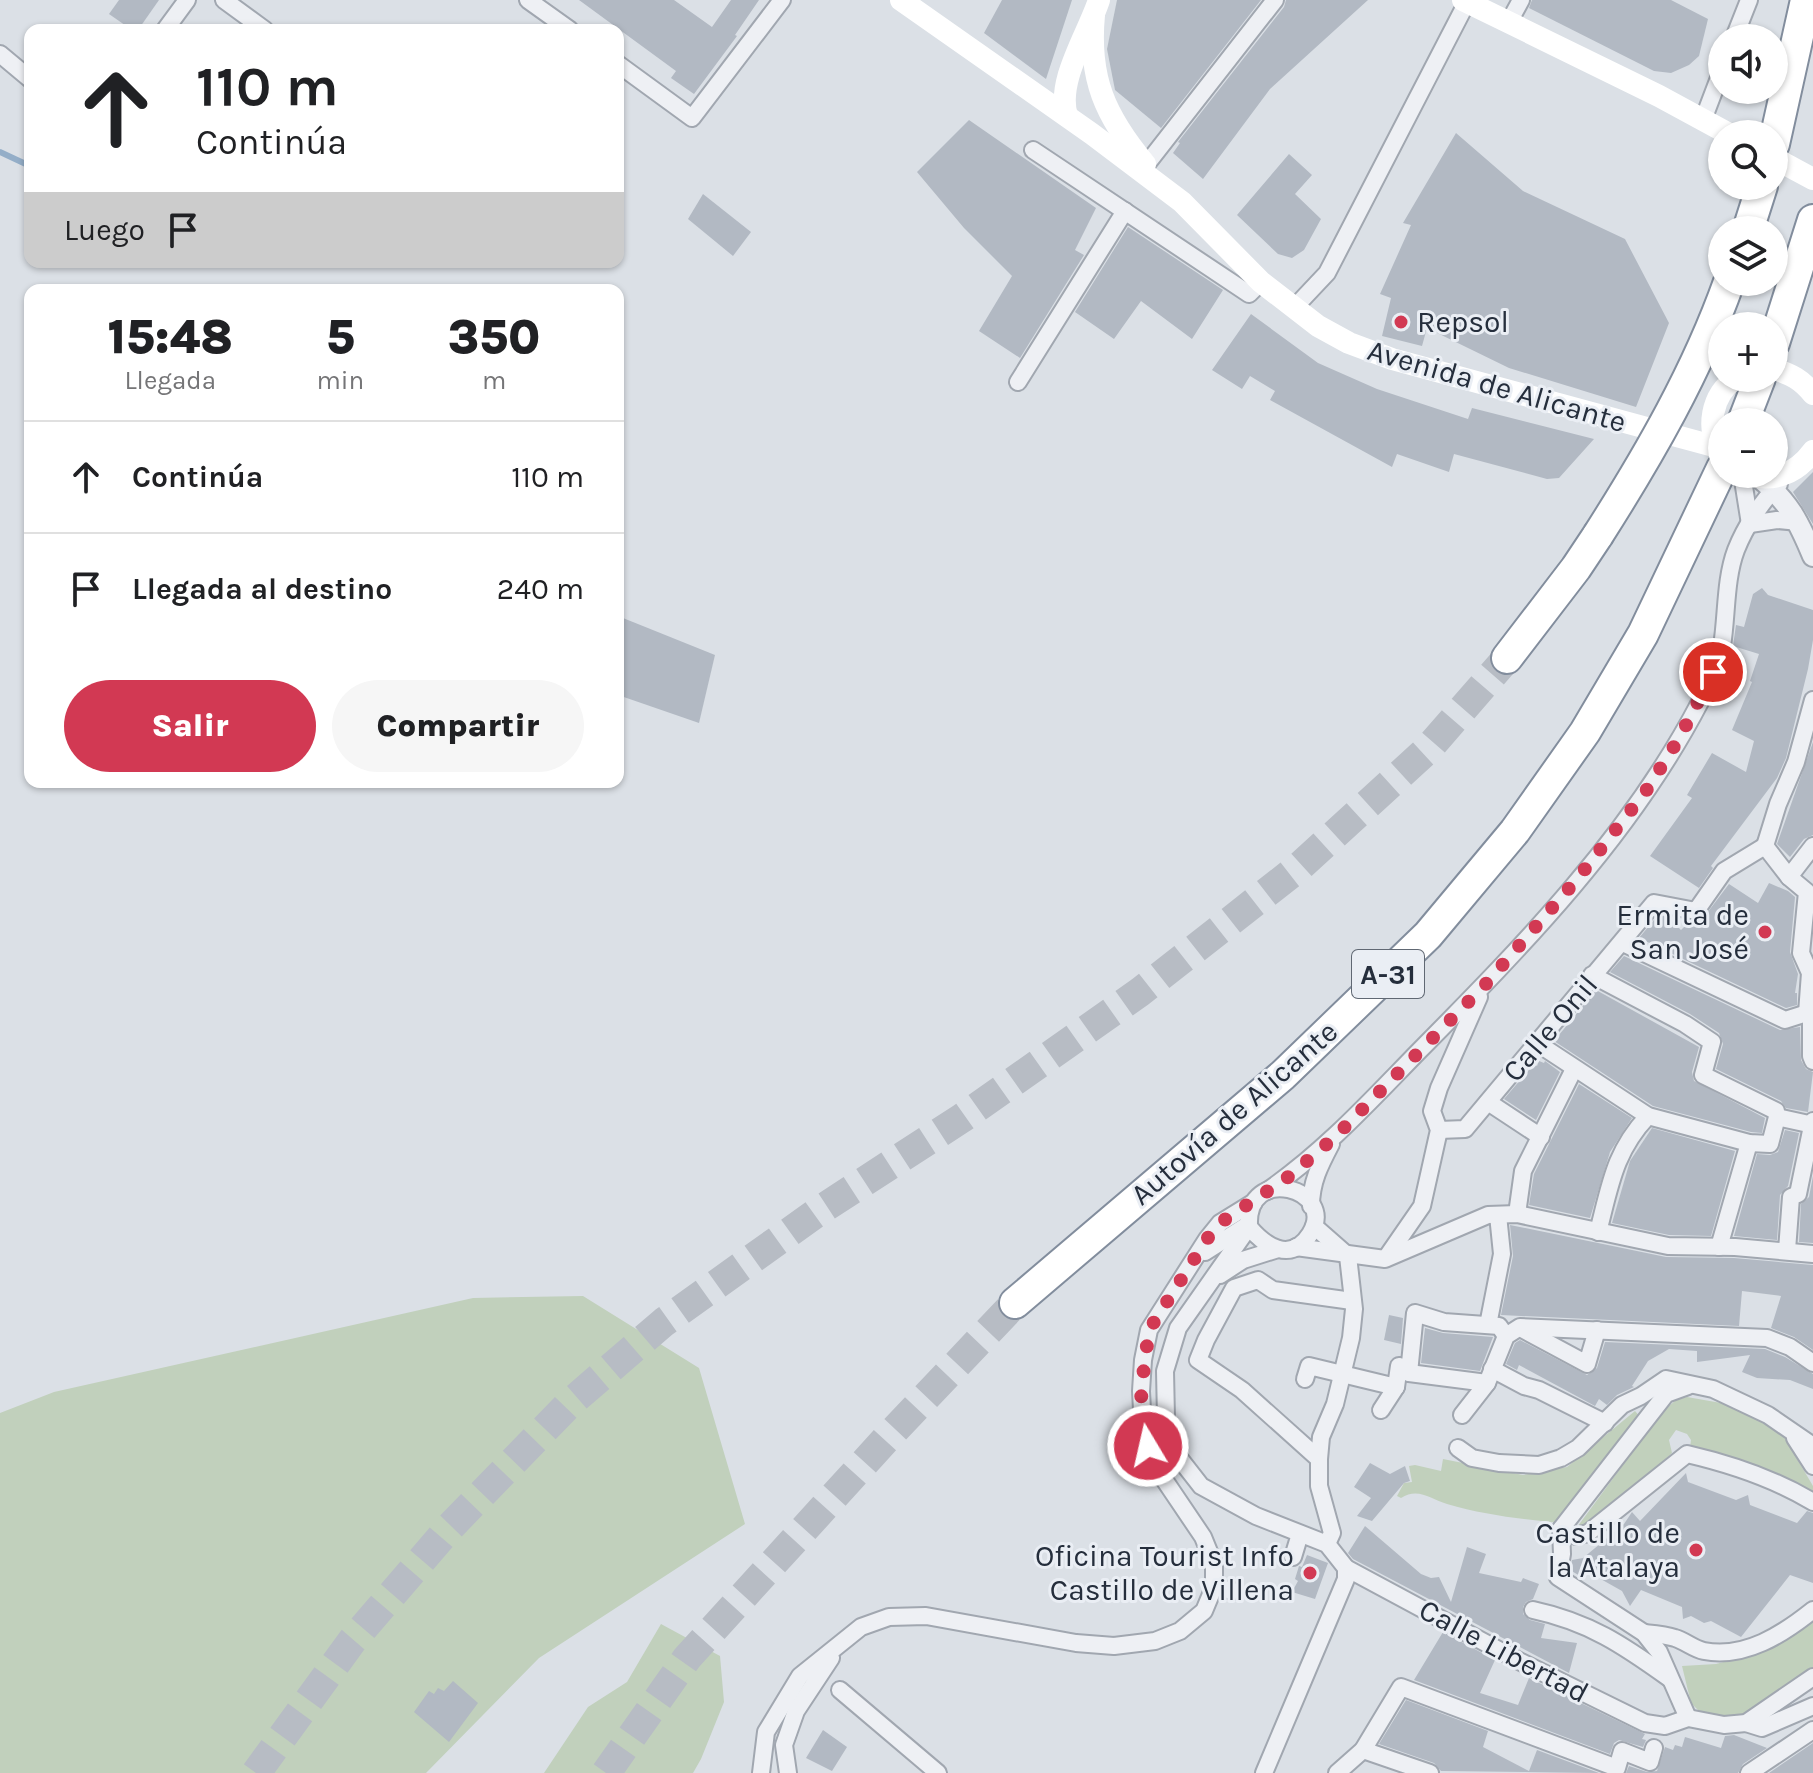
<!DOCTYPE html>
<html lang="es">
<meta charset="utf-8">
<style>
body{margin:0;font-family:Karla,sans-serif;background:#f6f6f6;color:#202124;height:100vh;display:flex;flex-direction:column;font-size:30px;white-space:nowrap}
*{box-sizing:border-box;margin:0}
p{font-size:26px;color:#757577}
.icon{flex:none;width:44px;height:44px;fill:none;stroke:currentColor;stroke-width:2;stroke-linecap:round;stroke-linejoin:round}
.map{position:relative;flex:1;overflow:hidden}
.sheet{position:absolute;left:24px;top:284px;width:600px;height:504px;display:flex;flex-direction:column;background:#fff;border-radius:16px;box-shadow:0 2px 6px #0004}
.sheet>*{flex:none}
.guide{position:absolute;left:24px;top:24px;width:600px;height:244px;border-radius:16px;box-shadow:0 2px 6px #0004;background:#fff;color:#202124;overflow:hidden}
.controls{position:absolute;left:1708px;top:24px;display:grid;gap:16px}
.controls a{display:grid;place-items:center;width:80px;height:80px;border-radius:50%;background:#fff;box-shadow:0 2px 6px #0004;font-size:40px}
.pin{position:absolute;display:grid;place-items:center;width:68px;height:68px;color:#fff;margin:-34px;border:4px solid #fff;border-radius:50%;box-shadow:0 2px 8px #0007}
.me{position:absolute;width:88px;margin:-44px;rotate:351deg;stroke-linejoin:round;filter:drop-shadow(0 0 6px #0008)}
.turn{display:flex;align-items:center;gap:28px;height:168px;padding:0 40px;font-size:36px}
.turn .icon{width:104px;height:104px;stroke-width:2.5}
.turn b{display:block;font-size:56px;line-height:68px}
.then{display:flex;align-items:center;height:76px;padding:0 40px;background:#0003;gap:16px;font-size:30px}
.eta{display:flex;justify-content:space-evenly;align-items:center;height:136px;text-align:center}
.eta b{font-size:48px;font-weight:800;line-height:56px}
.action{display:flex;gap:16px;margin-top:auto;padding:16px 40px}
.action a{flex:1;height:92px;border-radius:48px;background:#d23953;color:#fff;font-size:32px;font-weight:800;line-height:92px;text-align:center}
.action a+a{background:#f6f6f6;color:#202124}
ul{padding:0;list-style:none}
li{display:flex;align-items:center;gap:24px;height:112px;padding:0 40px;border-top:2px solid #e0e0e0}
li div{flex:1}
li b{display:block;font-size:30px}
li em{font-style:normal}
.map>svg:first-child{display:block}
.green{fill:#c1d0bc}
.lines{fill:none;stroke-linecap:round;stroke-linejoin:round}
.stream{stroke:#94aec8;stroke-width:6}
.building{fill:#b2b9c3}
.motorway-tunnel{stroke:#b7bcc4;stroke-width:30;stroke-dasharray:30 15;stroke-linecap:butt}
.minor-casing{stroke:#a1a7b0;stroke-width:20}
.tertiary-casing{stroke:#a1a7b0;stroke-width:24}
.motorway-casing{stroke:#828d9d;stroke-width:34}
.minor{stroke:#eef0f4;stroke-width:16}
.tertiary{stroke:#eef0f4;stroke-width:20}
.secondary{stroke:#fff;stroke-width:22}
.motorway{stroke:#fff;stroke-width:30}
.motorway-bridge-casing{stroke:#828d9d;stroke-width:34;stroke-linecap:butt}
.motorway-bridge{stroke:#fff;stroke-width:30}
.route{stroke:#d23953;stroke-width:14;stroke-dasharray:0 25.2}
.poi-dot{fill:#d23953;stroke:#eaeef4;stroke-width:3}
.labels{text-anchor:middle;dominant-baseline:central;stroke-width:6;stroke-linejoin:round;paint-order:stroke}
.shield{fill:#eaeef4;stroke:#606873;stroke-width:2}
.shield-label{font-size:28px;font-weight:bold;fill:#252e3c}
.poi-label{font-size:30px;fill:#252e3c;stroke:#eaeef4;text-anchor:end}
.street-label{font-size:30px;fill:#252e3c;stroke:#eaeef4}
</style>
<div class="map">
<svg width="1813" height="1773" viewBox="0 0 1813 1773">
<rect width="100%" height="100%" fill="#dbe0e6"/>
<g class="green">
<polygon points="583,1296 699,1368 745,1524 539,1658 426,1773 0,1773 0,1413 54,1392 473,1298"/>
<polygon points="1687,1397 1721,1403 1753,1416 1783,1435 1813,1486 1813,1497 1801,1491 1803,1486 1712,1453 1690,1448 1691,1440 1687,1434 1676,1430 1669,1440 1672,1453 1619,1502 1575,1530 1662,1412 1676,1400"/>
<path d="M1635,1411L1642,1419L1559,1523C1521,1519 1484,1515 1447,1504C1431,1499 1418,1487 1401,1498L1397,1496L1404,1483L1412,1482L1409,1466L1415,1465L1441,1471L1443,1459L1523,1475L1567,1467Z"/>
<path d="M1813,1617V1669C1790,1687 1766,1711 1736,1716C1726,1718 1714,1716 1704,1716L1691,1703L1682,1666L1716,1664L1769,1650Z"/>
<polygon points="661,1624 720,1656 724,1702 701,1759 693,1773 544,1773 588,1707 627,1682"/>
</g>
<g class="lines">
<polyline class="stream" points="0,152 30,166"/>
</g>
<g class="building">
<polygon points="119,0 159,0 138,30 132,30 109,14"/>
<polygon points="579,0 674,0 712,27 731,0 759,0 735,35 737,36 694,94 671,78 676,71"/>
<polygon points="1002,0 1072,0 1046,79 984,33"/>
<polygon points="1117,0 1261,0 1161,128 1115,90 1107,49"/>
<polygon points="1286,0 1368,0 1270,89 1203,179 1173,153 1180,143 1178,142 1284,7"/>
<polygon points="1532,0 1671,0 1708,19 1699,56 1689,65 1671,73 1654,71 1529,8"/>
<polygon points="969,120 1096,208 1075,250 1084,255 1020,358 979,331 1012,276 964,228 917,172"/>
<polygon points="1456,133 1523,191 1625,239 1669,323 1636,407 1509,368 1427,328 1422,346 1382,336 1391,298 1380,294 1411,225 1403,223"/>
<polygon points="1289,154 1312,175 1295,194 1321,219 1304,250 1292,258 1278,254 1237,215"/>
<polygon points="703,194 751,232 733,256 688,219"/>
<polygon points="1128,227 1223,290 1192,339 1141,301 1114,339 1075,312"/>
<polygon points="1251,314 1318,363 1377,389 1468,419 1472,408 1594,439 1559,478 1547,479 1454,454 1449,472 1397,454 1392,467 1270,400 1275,391 1250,376 1242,389 1212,370"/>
<polygon points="1813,472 1813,524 1793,492"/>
<polygon points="1762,588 1768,595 1813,610 1813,640 1808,669 1786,758 1777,778 1711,866 1713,868 1699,888 1650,856 1692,798 1687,795 1712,753 1746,772 1754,741 1732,730 1752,682 1750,681 1759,654 1733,646 1736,625 1744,627 1753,594"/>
<polygon points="618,616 715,655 699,723 618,695"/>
<polygon points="1813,742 1813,835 1804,839 1790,857 1777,844"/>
<polygon points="1769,883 1788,891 1795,897 1790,952 1798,974 1795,993 1797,993 1797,1005 1786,1008 1639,938 1658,915 1668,917 1681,930 1690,921 1701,921 1729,884 1758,903"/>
<polygon points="1624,956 1780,1030 1800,1027 1801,1060 1806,1069 1813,1072 1808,1112 1786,1108 1781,1101 1716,1069 1723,1044 1719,1033 1690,1014 1610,972"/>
<polygon points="1596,990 1699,1047 1692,1072 1694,1081 1765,1118 1762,1133 1751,1132 1653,1106 1554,1041"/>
<polygon points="1539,1061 1544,1063 1545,1061 1560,1072 1536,1120 1504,1099 1534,1064 1537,1066"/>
<polygon points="1579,1084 1632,1118 1610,1152 1590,1218 1529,1205 1534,1174"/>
<polygon points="1652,1128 1735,1151 1711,1236 1669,1235 1612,1223 1630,1161"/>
<polygon points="1785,1130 1799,1133 1788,1186 1780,1195 1777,1240 1734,1236 1757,1154 1770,1155 1778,1152"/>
<polygon points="1813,1176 1813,1243 1799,1242 1801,1204 1809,1197"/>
<polygon points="1510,1225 1666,1257 1734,1258 1813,1265 1813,1350 1794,1337 1771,1328 1781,1296 1742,1291 1739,1326 1501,1315 1513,1256"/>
<polygon points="1389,1315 1403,1318 1401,1344 1384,1340"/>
<polygon points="1425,1328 1443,1333 1493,1337 1480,1371 1421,1363"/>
<polygon points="1520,1340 1587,1375 1597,1368 1605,1342 1765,1349 1785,1357 1813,1374 1813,1389 1790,1380 1757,1378 1742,1372 1750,1355 1697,1362 1697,1351 1669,1349 1648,1361 1632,1386 1634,1387 1617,1395 1607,1405 1599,1399 1595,1406 1519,1365 1517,1370 1506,1364 1515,1343"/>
<polygon points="1370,1463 1390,1474 1405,1466 1410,1481 1404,1483 1372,1521 1357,1516 1371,1498 1354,1487"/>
<polygon points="1686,1473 1688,1482 1736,1500 1748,1495 1750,1505 1797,1523 1807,1511 1813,1513 1813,1583 1790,1575 1741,1637 1711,1621 1704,1623 1691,1616 1683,1619 1682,1607 1641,1590 1630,1606 1622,1591 1590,1573 1580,1576 1570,1570 1572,1560 1583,1558 1624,1524 1632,1512 1640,1521"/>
<polygon points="1365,1526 1421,1574 1431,1578 1439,1577 1451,1602 1467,1547 1486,1554 1479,1573 1521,1582 1523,1578 1539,1584 1533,1599 1526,1602 1523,1607 1523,1614 1530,1620 1545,1624 1541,1638 1577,1643 1569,1673 1353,1559 1348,1553"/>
<polygon points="1307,1555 1328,1563 1315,1599 1292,1592 1298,1581 1295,1579 1299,1566 1302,1567"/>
<polygon points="1443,1632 1495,1660 1480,1693 1518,1705 1529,1678 1645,1734 1642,1739 1646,1740 1643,1747 1619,1740 1614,1743 1610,1754 1414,1680"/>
<polygon points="453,1681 478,1703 449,1742 414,1712 429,1691 434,1694 438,1688 444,1691"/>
<polygon points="1406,1700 1488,1731 1483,1747 1529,1771 1537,1750 1599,1773 1441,1771 1434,1763 1379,1744"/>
<polygon points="823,1730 847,1747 832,1771 806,1758"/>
<polygon points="1734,1735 1767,1748 1743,1764 1738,1773 1626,1773 1629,1766 1647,1772 1657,1771 1665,1747 1673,1750 1675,1745 1682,1747 1685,1737 1721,1748 1725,1736"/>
<polygon points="1813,1743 1813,1773 1769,1773"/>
</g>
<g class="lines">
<g class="motorway-tunnel">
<polyline points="256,1773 352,1641 450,1527 569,1404 664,1322 819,1211 962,1118 1140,992 1298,868 1428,749 1507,658"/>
<polyline points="606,1773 687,1658 886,1439 1015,1303"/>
</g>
<g class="minor-casing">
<g id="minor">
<polyline points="224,0 265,30"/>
<polyline points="528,0 570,30"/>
<polyline points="1509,22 1521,0"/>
<polyline points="165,30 187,0"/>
<polyline points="1734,38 1749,0"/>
<polyline points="0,54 30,79"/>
<polyline points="618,64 692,118 782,0"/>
<polyline points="1703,120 1722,70"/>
<polyline points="1033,150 1249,294 1261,282"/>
<polyline points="1146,165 1275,0"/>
<polyline points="1294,308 1327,273 1467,2"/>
<polyline points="1018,382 1125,211"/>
<polyline points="1742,474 1750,524"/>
<polyline points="1750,524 1777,520 1799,522"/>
<polyline points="1765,846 1778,804 1796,762 1813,700"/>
<polyline points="1789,877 1813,846"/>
<polyline points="1623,943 1785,1020 1807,1013"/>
<polyline points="1592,975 1685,1024 1712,1042 1703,1075 1776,1111 1777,1117"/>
<polyline points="1537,1043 1648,1116 1749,1143 1770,1144 1777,1117"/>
<polyline points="1488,1102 1541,1137"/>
<polyline points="1777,1117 1813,1125"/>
<polyline points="1439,1130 1465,1129 1654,903 1696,911 1724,871 1765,846 1789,877 1807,892 1801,953 1810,973 1807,1013 1811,1015 1811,1056 1813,1061"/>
<path d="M1267,1191C1325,1151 1371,1100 1419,1051C1523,946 1631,835 1700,702C1709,685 1718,665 1722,646C1727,615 1725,579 1736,550C1745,527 1762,501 1779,484"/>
<path d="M1311,1206C1311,1182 1320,1165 1331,1144"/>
<polyline points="1517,1214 1523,1171 1574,1069"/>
<polyline points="1314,1226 1347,1255"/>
<path d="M1249,1227C1265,1246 1291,1264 1310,1234C1339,1189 1245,1162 1249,1227L1178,1328L1165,1371L1166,1418L1176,1454L1201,1486L1256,1516L1327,1544L1346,1568V1579L1264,1773"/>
<path d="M1598,1232C1610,1186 1614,1152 1648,1116"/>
<polyline points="1296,1247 1385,1259 1488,1215 1517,1214 1668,1246 1735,1247 1813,1254"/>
<polyline points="1719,1247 1749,1143"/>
<polyline points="1787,1250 1791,1197 1798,1194 1813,1121"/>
<polyline points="1205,1252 1249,1224"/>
<polyline points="1386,1258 1422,1206 1439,1130 1432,1111 1439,1088 1479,997"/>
<polyline points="1220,1275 1243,1260 1278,1249"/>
<polyline points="1488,1325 1502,1254 1498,1215"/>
<polyline points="1522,1329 1587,1364 1597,1330"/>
<polyline points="1492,1369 1524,1386 1539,1390 1605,1423"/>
<polyline points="1409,1373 1487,1383"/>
<polyline points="1305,1379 1309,1366 1396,1387 1399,1366 1409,1373 1415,1313 1444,1322 1499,1326 1506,1336"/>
<polyline points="1688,1386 1666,1394 1561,1529 1562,1554 1558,1577 1644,1633 1659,1652 1688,1718"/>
<polyline points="1381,1410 1396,1387"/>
<polyline points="1462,1415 1487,1383 1506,1336 1520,1327 1767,1338 1790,1347 1813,1363"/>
<polyline points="1795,1438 1813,1466"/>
<polyline points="1458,1448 1472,1458 1499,1463 1539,1465 1561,1458 1578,1448 1622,1405 1641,1396 1666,1379 1713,1389 1768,1415 1813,1446"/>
<polyline points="1319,1459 1242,1390 1198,1360 1206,1340 1234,1288 1258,1280 1273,1290 1352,1301"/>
<path d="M1561,1529L1576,1536L1588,1533L1687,1454C1730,1464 1775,1479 1813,1502"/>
<polyline points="1327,1544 1332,1533 1319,1486 1319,1459 1321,1437 1335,1404 1351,1338 1354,1309 1348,1256"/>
<polyline points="1293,1557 1300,1534"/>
<polyline points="1346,1568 1521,1662 1645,1723 1665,1726 1688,1718 1724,1725 1746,1723 1813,1677"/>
<polyline points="1214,1587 1233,1591"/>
<path d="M1533,1610C1589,1622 1623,1645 1669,1678"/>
<path d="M1644,1633C1654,1634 1666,1635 1675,1638C1685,1641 1694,1649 1704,1651C1745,1659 1783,1634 1813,1610"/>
<polyline points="840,1690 938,1773"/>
<polyline points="1746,1723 1762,1728 1813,1706"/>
<polyline points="1363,1750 1430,1773"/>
<polyline points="761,1773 766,1732 800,1676 861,1627 889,1617 926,1616 1076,1643 1114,1646 1155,1641 1180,1631 1204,1611 1214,1587 1214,1564 1203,1537 1153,1463 1143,1429 1141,1391 1143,1360 1149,1330 1207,1239 1220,1223 1254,1202"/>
<polyline points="788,1773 784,1745 796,1711 831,1658"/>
<polyline points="1337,1773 1363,1750 1401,1687 1617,1768 1622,1751 1650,1762 1654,1748"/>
<polyline points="1749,1773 1813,1730"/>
</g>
</g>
<g class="tertiary-casing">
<path id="tertiary" d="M1760,478C1789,502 1799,522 1813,556"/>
</g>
<g class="motorway-casing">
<g id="motorway">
<polyline points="1774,144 1806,0"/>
<polyline points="1748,230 1762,186"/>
<polyline points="1774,343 1813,220"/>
<polyline points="1743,422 1760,378"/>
<polyline points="1507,658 1576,568 1598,535"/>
<polyline points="1015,1303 1283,1075 1428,935 1515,831 1585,732 1643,634 1722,468"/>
</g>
</g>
<use href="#minor" class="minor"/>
<use href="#tertiary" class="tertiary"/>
<g class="secondary">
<polyline points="901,0 1092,134 1182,202 1261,282 1318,326 1349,343 1392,359 1717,447"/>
<polyline points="1463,0 1659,96 1729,134"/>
<path d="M1094,15C1088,78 1105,116 1145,164"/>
<path d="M1067,116C1056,81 1088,34 1099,0"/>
<polyline points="1774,158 1813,179"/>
<path d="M1774,369C1791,374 1802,380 1813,394"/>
<path d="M1722,454C1705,429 1711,395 1736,378"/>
<path d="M1746,474C1773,483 1796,474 1813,451"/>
</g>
<use href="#motorway" class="motorway"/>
<g class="motorway-bridge-casing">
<path id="motorway-bridge" d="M1598,535C1649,455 1697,372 1729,282"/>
</g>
<use href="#motorway-bridge" class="motorway-bridge"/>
</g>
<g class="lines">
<polyline class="route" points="1148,1446 1143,1429 1141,1391 1149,1330 1207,1239 1220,1223 1287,1178 1335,1137 1485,985 1578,878 1646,791 1680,737 1713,672"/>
</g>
<g class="poi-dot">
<circle cx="1401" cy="322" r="8"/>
<circle cx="1765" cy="932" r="8"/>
<circle cx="1696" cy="1550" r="8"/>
<circle cx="1310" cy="1573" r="8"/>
</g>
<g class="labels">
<rect class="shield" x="1352" y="950" width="72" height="48" rx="6"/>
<g class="shield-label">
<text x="1388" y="974">A-31</text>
</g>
<g class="poi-label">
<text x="1417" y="322" text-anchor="start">Repsol</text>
<text x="1749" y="915">Ermita de<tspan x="1749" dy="34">San José</tspan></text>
<text x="1680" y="1533">Castillo de<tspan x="1680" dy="34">la Atalaya</tspan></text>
<text x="1294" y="1556">Oficina Tourist Info<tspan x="1294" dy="34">Castillo de Villena</tspan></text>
</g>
<g class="street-label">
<text transform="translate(1497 386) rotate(16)">Avenida de Alicante</text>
<text transform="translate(1550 1028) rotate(-50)">Calle Onil</text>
<text transform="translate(1234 1113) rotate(-41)">Autovía de Alicante</text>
<text transform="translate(1504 1651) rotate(28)">Calle Libertad</text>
</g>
</g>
</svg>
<div class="controls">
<a><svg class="icon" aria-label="sound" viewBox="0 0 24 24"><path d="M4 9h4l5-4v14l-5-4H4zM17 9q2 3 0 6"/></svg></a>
<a><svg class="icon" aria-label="search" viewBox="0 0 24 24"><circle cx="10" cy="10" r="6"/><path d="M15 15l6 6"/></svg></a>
<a><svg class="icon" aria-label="layers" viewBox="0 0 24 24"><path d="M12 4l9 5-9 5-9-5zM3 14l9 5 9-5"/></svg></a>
<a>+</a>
<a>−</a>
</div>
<div class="pin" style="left:1713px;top:672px;background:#d93025"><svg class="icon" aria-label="arrive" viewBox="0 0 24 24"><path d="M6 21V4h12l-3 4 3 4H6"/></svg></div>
<svg class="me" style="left:1148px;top:1446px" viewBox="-20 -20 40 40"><circle r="17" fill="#d23953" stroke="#fff" stroke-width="3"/><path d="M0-11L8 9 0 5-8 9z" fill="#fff"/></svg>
<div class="guide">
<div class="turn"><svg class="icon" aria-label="ahead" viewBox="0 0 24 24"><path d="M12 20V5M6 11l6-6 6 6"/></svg><div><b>110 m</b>Continúa</div></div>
<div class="then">Luego<svg class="icon" aria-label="arrive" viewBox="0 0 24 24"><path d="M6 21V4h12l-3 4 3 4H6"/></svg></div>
</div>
<section class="sheet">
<div class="eta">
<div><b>15:48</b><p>Llegada</p></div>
<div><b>5</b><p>min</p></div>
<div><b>350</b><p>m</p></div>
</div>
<ul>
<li><svg class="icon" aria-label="ahead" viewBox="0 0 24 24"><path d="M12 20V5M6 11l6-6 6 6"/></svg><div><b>Continúa</b></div><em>110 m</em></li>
<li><svg class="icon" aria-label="arrive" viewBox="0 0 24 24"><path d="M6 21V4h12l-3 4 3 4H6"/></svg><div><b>Llegada al destino</b></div><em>240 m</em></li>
</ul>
<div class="action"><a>Salir</a><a>Compartir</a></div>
</section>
</div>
